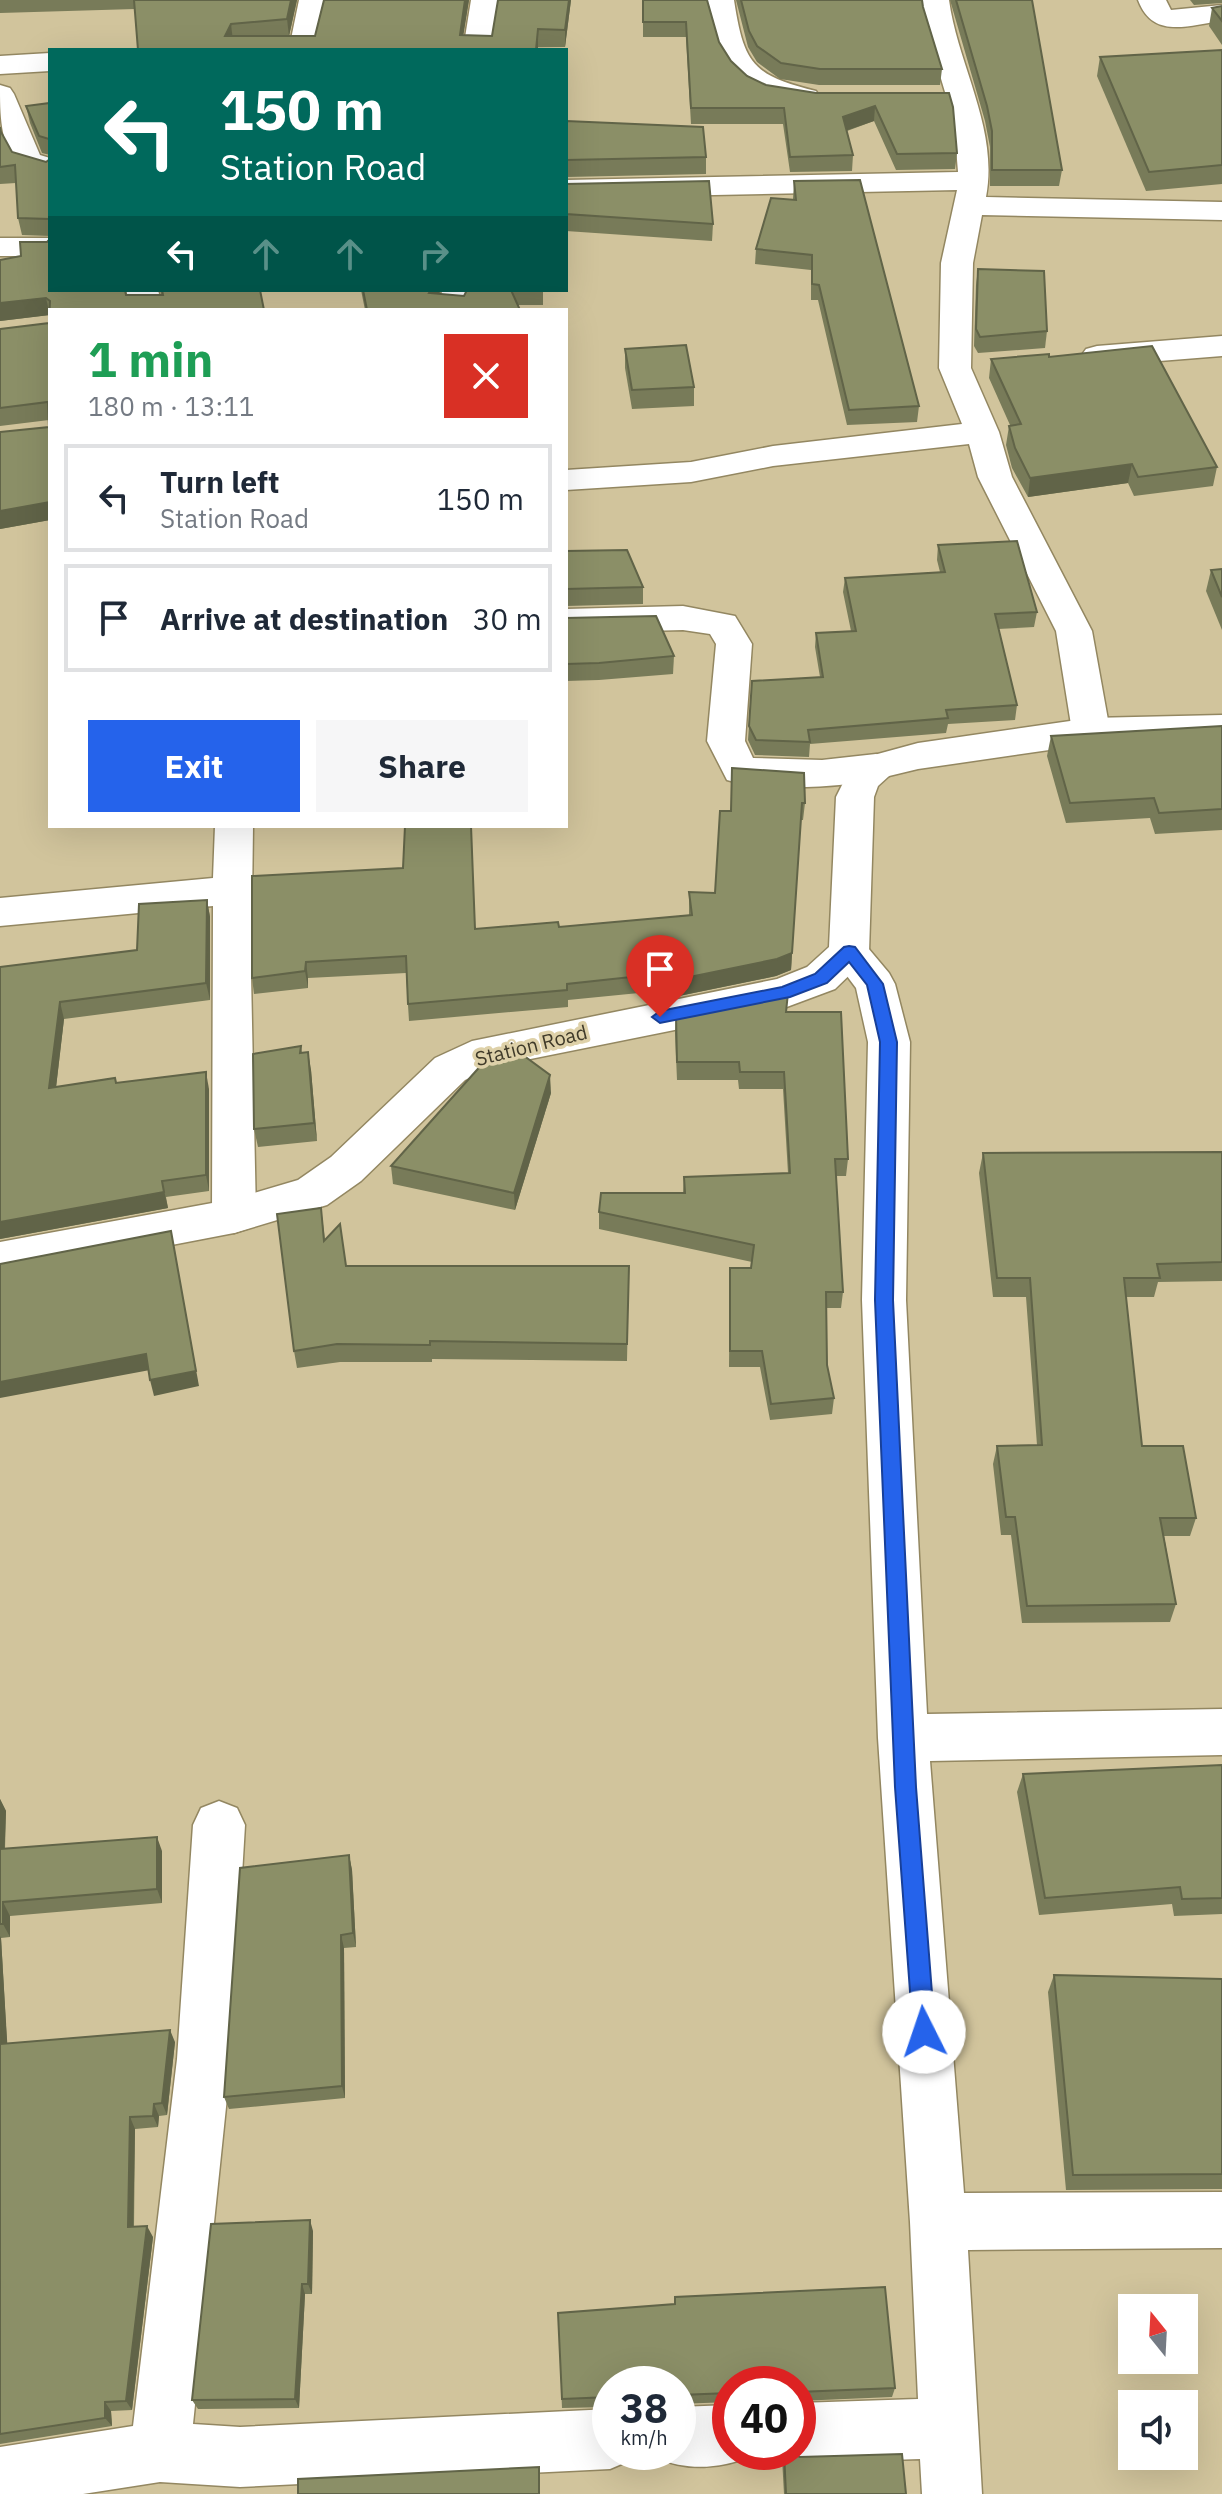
<!DOCTYPE html>
<meta charset="utf-8">
<style>
body{margin:0;font-family:"IBM Plex Sans",sans-serif;background:#f6f6f7;color:#1f2937;height:100vh;display:flex;flex-direction:column;font-size:30px;white-space:nowrap}
*{box-sizing:border-box;margin:0}
p{font-size:26px;color:#747a83}
.icon{flex:none;width:44px;height:44px;fill:none;stroke:currentColor;stroke-width:2;stroke-linecap:round;stroke-linejoin:round}
.map{position:relative;flex:1;overflow:hidden}
.panel{position:absolute;left:48px;top:308px;width:520px;height:520px;display:flex;flex-direction:column;background:#fff;border-radius:0px;box-shadow:0 8px 32px #0002}
.panel>*{flex:none}
.banner{position:absolute;left:48px;top:48px;width:520px;height:244px;border-radius:0px;box-shadow:0 8px 32px #0002;background:#00695c;color:#fff;overflow:hidden}
.needle{width:52px;rotate:342deg}
.controls{position:absolute;left:1118px;top:2294px;display:grid;gap:16px}
.controls a{display:grid;place-items:center;width:80px;height:80px;border-radius:0px;background:#fff;box-shadow:0 8px 32px #0002;font-size:40px}
.speed{position:absolute;left:592px;top:2366px;display:flex;gap:16px;font-size:40px;font-weight:700;text-align:center}
.speed>*{display:grid;place-content:center;width:104px;height:104px;border-radius:50%;background:#fff;box-shadow:0 8px 32px #0002;line-height:1}
.speed small{font-size:20px;font-weight:400}
.speed .limit{border:12px solid #d22;background:#fff;color:#111}
.pin{position:absolute;display:grid;place-items:center;width:68px;height:68px;color:#fff;margin:-82px -34px;border-radius:50% 50% 50% 0;rotate:-45deg;box-shadow:0 0 8px #0007}
.pin .icon{rotate:45deg}
.me{position:absolute;width:88px;margin:-44px;rotate:356deg;stroke-linejoin:round;filter:drop-shadow(0 0 6px #0008)}
.turn{display:flex;align-items:center;gap:28px;height:168px;padding:0 40px;font-size:36px}
.turn .icon{width:104px;height:104px;stroke-width:2.5}
.turn b{display:block;font-size:56px;line-height:68px}
.lanes{display:flex;align-items:center;height:76px;padding:0 40px;background:#0003;justify-content:center;gap:40px;direction:ltr}
.lanes .off{opacity:.35}
.round{display:grid;place-items:center;flex:none;width:84px;height:84px;border-radius:0px;background:#f6f6f7}
.headline{display:flex;align-items:center;justify-content:space-between;height:136px;padding:0 40px}
h1{font-size:48px;font-weight:700;line-height:60px;color:#1e9e55}
.action{display:flex;gap:16px;margin-top:auto;padding:16px 40px}
.action a{flex:1;height:92px;border-radius:0px;background:#2563eb;color:#fff;font-size:32px;font-weight:700;line-height:92px;text-align:center}
.action a+a{background:#f6f6f7;color:#1f2937}
ul{padding:0;list-style:none}
li{display:flex;align-items:center;gap:24px;height:108px;margin:0 16px 12px;padding:0 24px;border:4px solid #e0e1e3;border-radius:0px}
li div{flex:1}
li b{display:block;font-size:30px}
li em{font-style:normal}
.map>svg:first-child{display:block}
.lines{fill:none;stroke-linecap:round;stroke-linejoin:round}
.minor-casing{stroke:#938761;stroke-width:3}
.major-casing{stroke:#938761;stroke-width:3}
.minor{fill:#fff;fill-rule:evenodd}
.major{fill:#fff;fill-rule:evenodd}
.wall{fill:#787b59}
.shaded-wall{fill:#616448}
.building{fill:#8b8f67;stroke:#616448;stroke-width:2}
.route{fill:#2563eb;stroke:#184099;stroke-width:2}
.labels{text-anchor:middle;dominant-baseline:central;stroke-width:7;stroke-linejoin:round;paint-order:stroke}
.street-label{font-size:20px;fill:#3f3a29;stroke:#ded1a9}
</style>
<div class="map">
<svg width="1222" height="2494" viewBox="0 0 1222 2494">
<rect width="100%" height="100%" fill="#d1c49c"/>
<g class="lines">
<g class="minor-casing">
<g id="minor">
<polygon points="299,0 327,0 315,50 229,50 233,44 291,39"/>
<polygon points="471,0 499,0 491,50 463,50"/>
<path d="M706,0H734C744,65 753,75 816,91L820,97L816,103C804,106 791,104 779,101C729,87 713,47 706,0Z"/>
<path d="M921,0H949C958,66 999,129 986,197L1222,202V220L982,215L973,263L971,368L999,432L1012,477L1092,631L1110,731L1104,740L1091,744L1078,740L1072,731L1056,631L978,477L969,444L773,466L691,482L566,490V470L691,462L773,446L962,424L939,368L941,263L957,190L566,198V180L958,172L954,122L924,22Z"/>
<path d="M1138,0H1166L1171,10L1222,5V21C1188,25 1153,40 1138,0Z"/>
<polygon points="50,53 50,71 0,74 0,56"/>
<path d="M0,85L10,88L14,94L40,155L50,158V176L18,167C0,142 0,115 0,85Z"/>
<rect x="0" y="238" width="50" height="18"/>
<polygon points="126,290 158,290 163,310 131,310"/>
<polygon points="443,290 475,290 465,310 433,310"/>
<polygon points="1222,336 1222,356 1097,366 1086,363 1081,356 1086,349 1097,346"/>
<path d="M683,606L735,616L752,644L745,741L753,758L822,760L876,754L889,758L895,767L889,776C849,788 767,792 727,780L707,741L716,644L710,634L683,630L566,633V609Z"/>
<polygon points="215,826 253,826 251,975 256,1216 249,1228 234,1233 219,1228 212,1216 213,906 0,926 0,898 213,878"/>
<polygon points="849,937 863,942 889,973 895,984 910,1042 906,1300 927,1714 1222,1709 1222,1755 930,1761 964,2193 1222,2192 1222,2248 968,2250 982,2494 922,2494 920,2459 798,2463 776,2452 798,2452 798,2403 918,2399 910,2222 878,1738 862,1300 868,1042 856,988 829,952 835,942"/>
<polygon points="219,1801 237,1808 245,1825 231,2059 193,2424 240,2427 610,2409 610,2452 634,2452 631,2460 610,2469 240,2487 160,2482 83,2494 0,2494 0,2447 133,2426 177,2059 193,1825 201,1808"/>
<path d="M730,2405V2452H753L751,2456C721,2469 687,2471 657,2458L654,2452H678V2407Z"/>
</g>
</g>
<g class="major-casing">
<polygon id="major" points="1222,715 1222,741 1091,744 918,769 889,776 878,786 874,797 869,952 863,962 835,989 784,1008 495,1066 465,1080 361,1181 327,1205 234,1233 0,1278 0,1242 234,1199 298,1180 331,1157 435,1058 472,1041 777,979 807,967 829,947 836,797 849,771 863,758 918,743 1091,718"/>
</g>
<use href="#minor" class="minor"/>
<use href="#major" class="major"/>
</g>
<g class="wall">
<polygon points="0,0 297,0 289,36 315,36 469,0 463,35 492,36 498,0 571,0 565,47 138,50 135,9 0,13"/>
<polygon points="643,0 707,0 719,42 731,61 747,76 766,85 816,93 949,93 957,153 955,169 896,170 874,121 847,131 853,155 852,171 790,172 783,124 691,124 686,37 643,37"/>
<polygon points="736,0 922,0 923,7 942,69 940,85 819,85 780,79 757,62 748,47"/>
<polygon points="950,0 1032,0 1062,170 1059,186 990,186 990,147 985,121"/>
<polygon points="1190,0 1222,0 1222,3 1194,5"/>
<polygon points="1222,6 1222,45 1209,26 1212,8"/>
<polygon points="1222,50 1222,184 1146,191 1097,76 1100,57"/>
<polygon points="50,103 126,295 161,295 160,290 260,290 50,310 50,520 0,529 0,432 49,427 49,420 0,426 0,329 49,323 49,315 0,321 0,260 21,256 47,242 50,239 50,236 22,235 18,218 16,183 0,184 0,127 1,132 12,152 46,162 50,159 50,155 42,153 30,123 26,106"/>
<polygon points="566,121 706,157 706,174 566,177"/>
<polygon points="794,181 919,406 917,422 847,425 818,300 811,300 811,270 755,264 756,249 793,199"/>
<polygon points="566,184 713,224 712,241 566,231"/>
<polygon points="978,269 1047,331 1045,348 978,353 974,346 976,285"/>
<polygon points="361,290 441,290 439,294 464,296 467,290 543,290 543,305 518,305 520,310 365,310"/>
<polygon points="625,349 694,387 694,406 632,409 625,368"/>
<polygon points="1049,357 1217,467 1213,486 1134,496 1128,483 1028,497 1012,468 1006,445 1009,426 1010,425 989,378 991,359"/>
<polygon points="938,545 1037,612 1034,627 998,629 1017,705 1015,720 948,724 946,733 810,744 809,757 755,755 748,740 752,681 820,677 815,647 816,633 851,631 843,592 845,578 940,572 937,560"/>
<polygon points="566,551 643,587 643,604 566,606"/>
<polygon points="1222,569 1222,630 1206,591 1211,570"/>
<polygon points="566,618 674,656 673,674 599,680 566,681"/>
<polygon points="1222,726 1222,830 1155,834 1150,818 1066,823 1047,756 1051,736"/>
<polygon points="805,803 803,820 801,820 791,970 776,976 674,997 649,997 649,992 568,1000 568,1007 409,1021 406,973 308,978 308,988 254,994 252,978 403,868 475,929 559,927 689,915 689,892 715,893 730,811"/>
<polygon points="207,900 210,917 210,1000 64,1019 56,1087 116,1083 209,1089 209,1191 166,1197 168,1208 0,1239 0,967 137,950"/>
<polygon points="787,1012 848,1159 846,1176 836,1176 843,1292 841,1308 826,1308 827,1365 834,1398 832,1414 770,1420 760,1367 729,1367 730,1268 751,1268 752,1262 599,1229 599,1212 683,1193 684,1177 788,1173 783,1089 739,1089 738,1080 677,1080 675,1033 676,1015"/>
<polygon points="301,1046 302,1053 311,1070 317,1141 258,1147 254,1129"/>
<polygon points="551,1093 515,1210 393,1184 391,1166"/>
<polygon points="1222,1152 1222,1281 1158,1282 1154,1297 1126,1297 1142,1446 1196,1518 1190,1536 1164,1536 1176,1604 1170,1622 1022,1623 1011,1535 1001,1535 993,1464 997,1446 1037,1445 1026,1297 993,1297 979,1173 983,1153"/>
<polygon points="321,1208 325,1240 346,1266 629,1266 627,1361 432,1359 432,1362 340,1362 297,1368 294,1351"/>
<polygon points="1222,1765 1222,1914 1174,1916 1172,1904 1039,1915 1017,1792 1023,1774"/>
<polygon points="0,1799 6,1811 5,1849 162,1851 162,1903 10,1916 10,1937 1,1938 7,2043 175,2042 167,2115 159,2116 158,2127 135,2129 134,2227 153,2237 132,2410 111,2411 112,2426 0,2444"/>
<polygon points="349,1855 352,1870 356,1947 344,1948 345,2098 229,2109 224,2097"/>
<polygon points="1054,1975 1222,1979 1222,2189 1066,2190 1048,1992"/>
<polygon points="313,2231 312,2294 305,2294 299,2408 198,2409 192,2400"/>
<polygon points="675,2297 895,2388 892,2397 798,2401 798,2384 730,2384 730,2402 678,2404 678,2384 610,2384 610,2407 562,2408 558,2313 674,2304"/>
<polygon points="784,2452 789,2452 800,2457 906,2494 784,2494 782,2458"/>
</g>
<g class="shaded-wall">
<polygon points="291,0 297,0 289,36 287,19"/>
<polygon points="465,0 469,0 461,50 460,35"/>
<polygon points="569,0 571,0 565,47 565,30"/>
<polygon points="231,24 233,41 225,36"/>
<polygon points="538,29 538,50 536,50"/>
<polygon points="875,106 874,121 842,132 843,117"/>
<polygon points="431,290 441,290 430,310 429,293"/>
<polygon points="46,298 50,315 0,321 0,303"/>
<polygon points="1132,464 1128,483 1028,497 1030,478"/>
<polygon points="50,502 50,520 0,529 0,511"/>
<polygon points="207,900 210,917 210,1000 206,983"/>
<polygon points="792,953 791,970 776,976 674,997 675,980"/>
<polygon points="306,962 308,978 308,988 305,971"/>
<polygon points="60,1002 64,1019 54,1105 49,1088"/>
<polygon points="308,1052 311,1070 317,1141 314,1123"/>
<polygon points="206,1072 209,1089 209,1191 206,1175"/>
<polygon points="550,1075 551,1093 515,1210 514,1193"/>
<polygon points="162,1181 168,1208 0,1239 0,1222"/>
<polygon points="171,1231 199,1386 154,1396 150,1380"/>
<polygon points="146,1354 150,1370 0,1398 0,1382"/>
<polygon points="0,1799 6,1811 4,1863 0,1854"/>
<polygon points="157,1837 162,1851 162,1903 157,1889"/>
<polygon points="349,1855 352,1870 356,1947 353,1933"/>
<polygon points="3,1902 10,1916 10,1937 3,1924"/>
<polygon points="341,1935 344,1948 345,2098 342,2086"/>
<polygon points="0,1936 1,1938 8,2056 1,2044 0,2022"/>
<polygon points="170,2030 175,2042 167,2115 162,2103"/>
<polygon points="154,2104 159,2116 158,2127 153,2116"/>
<polygon points="130,2117 135,2129 133,2238 128,2227"/>
<polygon points="310,2220 313,2231 312,2294 308,2284"/>
<polygon points="147,2226 153,2237 132,2410 126,2401"/>
<polygon points="302,2284 305,2294 299,2408 295,2399"/>
<polygon points="105,2402 111,2411 112,2426 105,2418"/>
</g>
<g class="building">
<polygon points="134,0 291,0 287,19 231,24 225,36 315,36 324,0 465,0 460,35 492,36 498,0 569,0 565,30 538,29 536,50 138,50"/>
<polygon points="643,0 707,0 719,42 731,61 747,76 766,85 816,93 949,93 953,107 957,153 897,154 875,106 843,117 853,155 790,157 784,108 691,108 686,22 643,22"/>
<polygon points="741,0 922,0 923,7 942,69 820,69 781,63 757,46 749,31"/>
<polygon points="956,0 1032,0 1062,170 992,170 992,131 987,106"/>
<polygon points="1222,6 1222,21 1212,8"/>
<polygon points="1222,50 1222,165 1149,172 1100,57"/>
<polygon points="50,103 50,290 125,290 126,295 163,295 162,290 260,290 264,310 50,310 50,502 0,511 0,432 49,427 48,402 0,408 0,329 49,323 50,301 46,298 0,303 0,260 21,256 20,242 47,242 50,239 49,219 18,218 15,165 0,167 0,127 1,132 12,152 46,162 50,159 49,139 39,136 26,106"/>
<polygon points="566,121 703,127 706,157 566,160"/>
<polygon points="860,180 919,406 849,410 819,285 812,284 812,255 756,249 771,198 796,200 794,181"/>
<polygon points="709,181 713,224 566,214 566,184"/>
<polygon points="978,269 1044,271 1047,331 980,337 976,329"/>
<polygon points="363,290 431,290 429,293 464,296 467,290 511,290 520,310 367,310"/>
<polygon points="686,345 694,387 632,390 625,349"/>
<polygon points="1152,346 1217,467 1138,477 1132,464 1030,478 1015,448 1009,426 1021,424 991,359 1049,354 1049,357"/>
<polygon points="1017,541 1037,612 995,614 1017,705 946,710 948,718 808,730 810,742 756,740 749,726 752,681 823,677 816,633 856,631 845,578 945,572 938,545"/>
<polygon points="627,550 643,587 566,589 566,551"/>
<polygon points="1222,569 1222,597 1211,570"/>
<polygon points="656,616 674,656 599,663 566,664 566,618"/>
<polygon points="1222,726 1222,809 1159,813 1154,798 1070,803 1051,736"/>
<polygon points="732,768 804,773 805,803 802,803 792,953 777,959 675,980 650,980 649,975 567,984 567,990 408,1004 406,956 306,962 305,971 252,978 252,876 403,868 405,826 471,826 475,929 558,922 559,927 692,915 689,892 715,893 720,811 731,811"/>
<polygon points="207,900 206,983 60,1002 49,1088 115,1078 116,1083 206,1072 206,1175 162,1181 164,1192 0,1222 0,967 137,950 139,904"/>
<polygon points="788,993 786,1012 841,1012 848,1159 835,1159 843,1292 826,1292 827,1365 834,1398 771,1404 762,1351 730,1351 730,1268 751,1268 754,1245 599,1212 601,1193 685,1193 684,1177 790,1173 784,1072 740,1072 739,1062 677,1062 676,1015"/>
<polygon points="301,1046 300,1053 308,1052 314,1123 254,1129 253,1054"/>
<polygon points="512,1047 550,1075 514,1193 391,1166 493,1052"/>
<polygon points="1222,1152 1222,1262 1157,1264 1160,1278 1124,1278 1142,1446 1183,1446 1196,1518 1160,1518 1176,1604 1027,1606 1015,1517 1006,1517 997,1446 1042,1445 1030,1278 997,1278 983,1153"/>
<polygon points="321,1208 324,1241 340,1224 346,1266 629,1266 627,1344 430,1341 430,1345 337,1344 294,1351 277,1214"/>
<polygon points="171,1231 196,1371 150,1380 146,1354 0,1382 0,1264"/>
<polygon points="1222,1765 1222,1898 1182,1899 1180,1887 1045,1898 1023,1774"/>
<polygon points="157,1837 157,1889 3,1902 3,1924 0,1924 0,1849"/>
<polygon points="349,1855 353,1933 341,1935 342,2086 224,2097 240,1868"/>
<polygon points="1054,1975 1222,1979 1222,2174 1073,2175"/>
<polygon points="0,2022 1,2044 170,2030 162,2103 154,2104 153,2116 130,2117 128,2227 147,2226 126,2401 105,2402 105,2418 0,2434"/>
<polygon points="310,2220 308,2284 302,2284 295,2399 192,2400 211,2224"/>
<polygon points="885,2287 895,2388 798,2392 798,2401 798,2384 730,2384 730,2393 679,2395 678,2396 678,2384 610,2384 610,2397 562,2399 558,2313 675,2304 675,2297"/>
<polygon points="784,2452 789,2452 800,2457 902,2454 906,2494 786,2494"/>
<polygon points="539,2467 539,2494 298,2494 298,2479"/>
</g>
<polygon class="route" points="849,946 855,947 883,984 897,1042 893,1300 916,1787 935,2032 932,2040 924,2043 916,2040 913,2032 895,1787 875,1300 880,1042 867,985 849,962 827,983 790,997 660,1023 652,1017 660,1011 782,987 815,974 844,947"/>
<g class="labels">
<g class="street-label">
<text transform="translate(531 1045) rotate(-14)">Station Road</text>
</g>
</g>
</svg>
<div class="controls">
<a><svg class="needle" viewBox="-14 -14 28 28"><path d="M0-13l5 13h-10z" fill="#e53935"/><path d="M0 13l5-13h-10z" fill="#747a83"/></svg></a>
<a><svg class="icon" aria-label="sound" viewBox="0 0 24 24"><path d="M4 9h4l5-4v14l-5-4H4zM17 9q2 3 0 6"/></svg></a>
</div>
<div class="speed"><div>38<small>km/h</small></div><div class="limit">40</div></div>
<div class="pin" style="left:660px;top:1017px;background:#d93025"><svg class="icon" aria-label="arrive" viewBox="0 0 24 24"><path d="M6 21V4h12l-3 4 3 4H6"/></svg></div>
<svg class="me" style="left:924px;top:2032px" viewBox="-20 -20 40 40"><circle r="19" fill="#fff"/><path d="M0-13L10 11 0 6-10 11z" fill="#2563eb"/></svg>
<div class="banner">
<div class="turn"><svg class="icon" aria-label="left" viewBox="0 0 24 24"><path d="M17 20v-9H6M10 6l-5 5 5 5"/></svg><div><b>150 m</b>Station Road</div></div>
<div class="lanes"><svg class="icon" aria-label="left" viewBox="0 0 24 24"><path d="M17 20v-9H6M10 6l-5 5 5 5"/></svg><svg class="icon off" aria-label="ahead" viewBox="0 0 24 24"><path d="M12 20V5M6 11l6-6 6 6"/></svg><svg class="icon off" aria-label="ahead" viewBox="0 0 24 24"><path d="M12 20V5M6 11l6-6 6 6"/></svg><svg class="icon off" aria-label="right" viewBox="0 0 24 24"><path d="M7 20v-9h11M14 6l5 5-5 5"/></svg></div>
</div>
<section class="panel">
<div class="headline"><div><h1>1 min</h1><p>180 m · 13:11</p></div><a class="round" style="background:#d93025;color:#fff"><svg class="icon" aria-label="close" viewBox="0 0 24 24"><path d="M6 6l12 12M18 6L6 18"/></svg></a></div>
<ul>
<li><svg class="icon" aria-label="left" viewBox="0 0 24 24"><path d="M17 20v-9H6M10 6l-5 5 5 5"/></svg><div><b>Turn left</b><p>Station Road</p></div><em>150 m</em></li>
<li><svg class="icon" aria-label="arrive" viewBox="0 0 24 24"><path d="M6 21V4h12l-3 4 3 4H6"/></svg><div><b>Arrive at destination</b></div><em>30 m</em></li>
</ul>
<div class="action"><a>Exit</a><a>Share</a></div>
</section>
</div>
